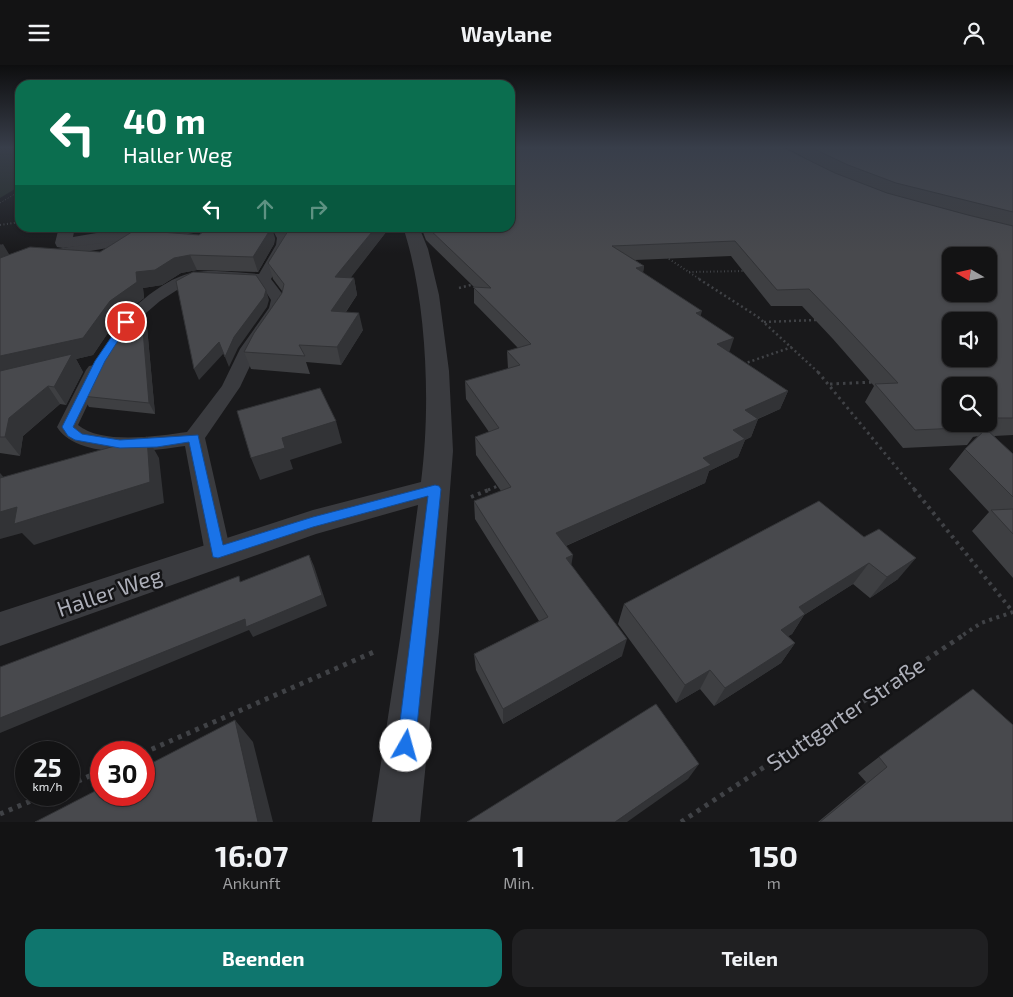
<!DOCTYPE html>
<html lang="de">
<meta charset="utf-8">
<style>
body{margin:0;font-family:"Exo 2",sans-serif;background:#202022;color:#f1f3f6;height:100vh;display:flex;flex-direction:column;font-size:19px;white-space:nowrap}
*{box-sizing:border-box;margin:0}
p{font-size:16px;color:#9d9ea0}
.icon{flex:none;width:28px;height:28px;fill:none;stroke:currentColor;stroke-width:2;stroke-linecap:round;stroke-linejoin:round}
.map{position:relative;height:757px;overflow:hidden}
.details{display:flex;flex-direction:column;background:#131314;flex:1}
.details>*{flex:none}
.top-card{position:absolute;left:15px;top:15px;width:500px;height:152px;border-radius:15px;box-shadow:0 1px 4px #0004,0 0 0 1px #323234;background:#0b6e4f;color:#fff;overflow:hidden}
.needle{width:32px;rotate:279deg}
.buttons{position:absolute;left:942px;top:182px;display:grid;gap:10px}
.buttons a{display:grid;place-items:center;width:55px;height:55px;border-radius:10px;background:#131314;box-shadow:0 1px 4px #0004,0 0 0 1px #323234;font-size:25px}
.speed{position:absolute;left:15px;top:676px;display:flex;gap:10px;font-size:25px;font-weight:700;text-align:center}
.speed>*{display:grid;place-content:center;width:65px;height:65px;border-radius:50%;background:#131314;box-shadow:0 1px 4px #0004,0 0 0 1px #323234;line-height:1}
.speed small{font-size:12px;font-weight:400}
.speed .limit{border:8px solid #d22;background:#fff;color:#111}
.pin{position:absolute;display:grid;place-items:center;width:42px;height:42px;color:#fff;margin:-21px;border:2px solid #fff;border-radius:50%;box-shadow:0 1px 5px #0007}
.me{position:absolute;width:55px;margin:-28px;rotate:7deg;stroke-linejoin:round;filter:drop-shadow(0 0 4px #0008)}
.turn{display:flex;align-items:center;gap:18px;height:105px;padding:0 25px;font-size:22px}
.turn .icon{width:65px;height:65px;stroke-width:2.5}
.turn b{display:block;font-size:35px;line-height:42px}
.lanes{display:flex;align-items:center;height:48px;padding:0 25px;background:#0003;justify-content:center;gap:25px;direction:ltr}
.lanes .off{opacity:.35}
.eta{display:flex;justify-content:space-evenly;align-items:center;height:85px;text-align:center}
.eta b{font-size:30px;font-weight:700;line-height:35px}
.button{display:flex;gap:10px;margin-top:auto;padding:10px 25px}
.button a{flex:1;height:58px;border-radius:15px;background:#0f766e;color:#fff;font-size:20px;font-weight:700;line-height:58px;text-align:center}
.button a+a{background:#202022;color:#f1f3f6}
header{display:flex;justify-content:space-between;align-items:center;height:65px;padding:0 25px;background:#131314;font-size:22px;font-weight:700}
.map>svg:first-child{display:block}
.green{fill:#252c27}
.lines{fill:none;stroke-linecap:round;stroke-linejoin:round}
.path-far5{stroke:#404246;stroke-width:1;stroke-dasharray:1 2;stroke-linecap:butt}
.path-far4{stroke:#404246;stroke-width:2;stroke-dasharray:1 2.5;stroke-linecap:butt}
.path-far3{stroke:#404246;stroke-width:2.5;stroke-dasharray:2 3;stroke-linecap:butt}
.path-far2{stroke:#404246;stroke-width:3;stroke-dasharray:2.5 4;stroke-linecap:butt}
.path-far1{stroke:#404246;stroke-width:4;stroke-dasharray:3 4.5;stroke-linecap:butt}
.path{stroke:#404246;stroke-width:5;stroke-dasharray:4 5.5;stroke-linecap:butt}
.service{fill:#3a3b3f;fill-rule:evenodd}
.minor{fill:#3a3b3f;fill-rule:evenodd}
.wall{fill:#3e3f42;fill-rule:evenodd}
.shaded-wall{fill:#323336}
.building{fill:#48494d;stroke:#323336;fill-rule:evenodd}
.route{fill:#1a73e8;stroke:#114b97}
.labels{text-anchor:middle;dominant-baseline:central;stroke-width:5;stroke-linejoin:round;paint-order:stroke}
.near-street-label{font-size:22px;fill:#adafb9;stroke:#141416}
</style>
<header><svg class="icon" aria-label="menu" viewBox="0 0 24 24"><path d="M4 6h16M4 12h16M4 18h16"/></svg>Waylane<svg class="icon" aria-label="person" viewBox="0 0 24 24"><circle cx="12" cy="8" r="4"/><path d="M4 21q1-7 8-7t8 7"/></svg></header>
<div class="map">
<svg width="1013" height="757" viewBox="0 0 1013 757">
<rect width="100%" height="100%" fill="#19191b"/>
<polygon class="green" points="0,82 20,82 20,121 0,133"/>
<g class="lines">
<polyline class="path-far5" points="0,138 20,126"/>
<g class="path-far4">
<polyline points="0,160 20,157"/>
<polyline points="666,192 701,215"/>
<polyline points="689,207 746,206"/>
</g>
<g class="path-far3">
<polyline points="699,214 758,252 819,308"/>
<polyline points="459,223 475,219"/>
<polyline points="764,257 817,255"/>
<polyline points="743,299 792,282"/>
</g>
<g class="path-far2">
<polyline points="818,307 915,425"/>
<polyline points="830,319 875,317"/>
<polyline points="488,425 500,420"/>
</g>
<g class="path-far1">
<polyline points="914,424 1013,547 981,558 960,572"/>
<polyline points="471,432 491,424"/>
</g>
<g class="path">
<polyline points="143,688 376,586"/>
<polyline points="69,720 101,706"/>
<polyline points="0,749 45,730"/>
<polyline points="681,757 962,571"/>
</g>
<g class="service">
<polygon points="181,162 211,162 205,166 33,196 0,211 0,202 29,189"/>
<path d="M271,162H284L289,173L290,180L271,214L287,235L285,243L258,284L240,322L205,373L231,488L227,495L218,499L209,495L205,488L185,381C151,386 78,396 57,362L86,305L89,301L95,300L101,301L104,305L78,360C102,380 158,371 187,367L222,321L240,284L269,243L271,235L260,218L214,214L191,216L160,236L132,260L128,267H116L114,263C122,251 133,243 144,234C189,198 206,206 259,209L276,180L277,173Z"/>
</g>
<g class="minor">
<polygon points="59,162 75,162 73,172 132,162 159,162 157,165 125,175 63,183 57,182 55,178"/>
<path d="M403,162H419L428,184L439,230L449,306L453,386L439,567L420,757H372L401,567L418,440L316,469L0,581V547L313,445L421,417C431,341 427,235 403,162Z"/>
</g>
</g>
<g class="wall">
<path d="M510,82H1013V370L994,371L1013,389V513L972,466L989,447L949,404L965,384L978,371L973,372L967,380L903,383L865,337L874,321L833,274L802,241H771L731,191L635,195L644,201L643,208L700,251L729,287L788,326L780,344L758,354L751,372L745,375L738,392L709,406L705,418L566,481L571,500L622,591L503,659L476,605L474,589L539,556L475,454L474,436L501,426L476,390L475,372L489,367L466,334L465,316L508,304L507,286L518,283L474,238V222L426,175L421,162H510ZM784,83L789,84L814,98ZM989,321V359H951Z"/>
<polygon points="285,162 390,162 350,213 354,213 357,230 346,247 363,265 341,300 306,297 310,309 251,304 244,287 282,228 282,226 273,214 268,198 287,166"/>
<polygon points="199,170 275,173 274,179 258,207 197,205 181,208 162,220 143,223 144,233 118,253 93,290 76,294 83,307 66,340 60,339 23,371 20,391 0,388 0,179 9,190 100,187"/>
<polygon points="141,241 146,251 155,349 89,342 82,331"/>
<polygon points="819,436 898,514 870,533 853,519 804,550 792,569 788,571 795,578 781,598 714,641 700,624 676,638 618,559 624,539"/>
<polygon points="879,692 1013,757 818,757 866,717 858,708"/>
</g>
<g class="shaded-wall">
<polygon points="270,162 272,162 275,173 274,179 258,207 253,192"/>
<polygon points="376,162 390,162 339,228 335,212"/>
<polygon points="3,179 12,194 0,200 0,180"/>
<polygon points="190,190 197,205 181,208 162,220 143,223 144,233 118,253 93,290 76,294 83,307 66,340 54,322 0,311 0,291 110,236 136,207 174,193"/>
<polygon points="644,201 641,217 636,203"/>
<polygon points="354,213 357,230 335,262 331,246"/>
<polygon points="266,225 269,235 267,242 238,283 229,302 225,292 234,272"/>
<polygon points="141,241 146,251 155,349 149,338"/>
<polygon points="702,246 697,263 696,248"/>
<polygon points="359,248 363,265 341,300 337,282"/>
<polygon points="734,273 728,291 717,279"/>
<polygon points="219,277 224,288 199,315 194,304"/>
<polygon points="48,321 60,339 23,371 20,391 5,372 9,353"/>
<polygon points="788,326 780,344 741,361 758,354 751,372 745,375 738,392 709,406 705,418 554,486 556,468 703,393 733,365 745,345"/>
<polygon points="336,356 342,378 290,395 293,404 260,415 251,393 282,373"/>
<polygon points="147,372 159,393 164,438 34,480 22,468 0,474 0,447"/>
<polygon points="0,408 15,425 0,423"/>
<polygon points="309,490 314,501 327,541 253,572 249,565 0,668 0,653"/>
<polygon points="573,490 570,508 566,493"/>
<polygon points="916,493 898,514 870,533 887,512"/>
<polygon points="869,498 853,519 804,550 792,569 768,584 781,565 799,542"/>
<polygon points="627,574 622,591 503,659 503,644"/>
<polygon points="795,578 781,598 714,641 725,623"/>
<polygon points="710,605 700,624 676,638 685,620"/>
<polygon points="235,655 253,677 273,757 258,757"/>
<polygon points="699,699 688,714 627,757 615,757"/>
</g>
<g class="building">
<path d="M510,82H782L835,108L887,128L968,150L1013,161V353H989V321H951V359H977L981,362L915,365L875,319L898,318L841,257L809,224L777,225L735,176L612,181L644,201L636,203L702,246L696,248L734,273L717,279L788,326L745,345L758,354L733,365L745,374L703,393L711,400L556,468L573,490L566,493L627,574L503,644L474,589L548,552L474,436L511,422L475,372L499,363L465,316L520,300L507,286L531,279L473,222L491,223L427,162H510ZM951,191H989V229H951ZM951,256H989V294H951Z"/>
<polygon points="810,82 1013,82 1013,147 896,118 848,100"/>
<polygon points="209,162 270,162 270,165 253,192 190,190 174,193 155,205 136,207 137,217 110,236 83,273 0,291 0,193 30,182 100,187 135,165 199,170"/>
<polygon points="287,162 376,162 335,212 354,213 331,246 359,248 337,282 299,280 305,291 244,287 254,268 282,228 284,219 268,198 288,166"/>
<polygon points="193,207 256,210 266,225 264,232 234,272 225,292 219,277 194,304 176,216"/>
<polygon points="141,241 149,338 82,331 104,286 128,251"/>
<polygon points="72,289 54,322 48,321 9,353 5,372 0,372 0,306"/>
<polygon points="320,323 336,356 282,373 285,383 251,393 237,346"/>
<polygon points="986,364 1013,389 1013,432 965,384"/>
<polygon points="147,372 150,417 14,459 17,442 0,447 0,413"/>
<polygon points="819,436 864,472 879,464 916,493 887,512 869,498 799,542 805,549 781,565 795,578 725,623 710,605 685,620 624,539"/>
<polygon points="1013,444 1013,469 991,445"/>
<polygon points="309,490 322,530 246,562 245,554 0,653 0,602 239,511 240,517"/>
<polygon points="973,624 1013,660 1013,757 820,757 887,702 879,692"/>
<polygon points="656,639 699,699 615,757 467,757"/>
<polygon points="235,655 258,757 35,757 101,723 101,730 144,730 144,702"/>
</g>
<linearGradient id="sky" x2="0" y2="1"><stop stop-color="#0e0e0f"/><stop offset="0.44" stop-color="#383e4a"/><stop offset="1" stop-color="#383e4a" stop-opacity="0"/></linearGradient>
<rect width="1013" height="188" fill="url(#sky)"/>
<polygon class="route" points="126,254 130,257 105,296 73,362 82,369 120,375 198,370 223,480 313,452 435,420 439,421 441,424 415,681 412,687 406,690 399,687 397,681 428,431 313,462 218,493 213,492 189,377 157,382 120,383 75,375 68,371 62,362 95,296 123,255"/>
<g class="labels">
<g class="near-street-label">
<text transform="translate(109 526) rotate(-19)">Haller Weg</text>
<text transform="translate(845 648) rotate(-34)">Stuttgarter Straße</text>
</g>
</g>
</svg>
<div class="buttons">
<a><svg class="needle" viewBox="-14 -14 28 28"><path d="M0-13l5 13h-10z" fill="#e53935"/><path d="M0 13l5-13h-10z" fill="#9d9ea0"/></svg></a>
<a><svg class="icon" aria-label="sound" viewBox="0 0 24 24"><path d="M4 9h4l5-4v14l-5-4H4zM17 9q2 3 0 6"/></svg></a>
<a><svg class="icon" aria-label="search" viewBox="0 0 24 24"><circle cx="10" cy="10" r="6"/><path d="M15 15l6 6"/></svg></a>
</div>
<div class="speed"><div>25<small>km/h</small></div><div class="limit">30</div></div>
<div class="pin" style="left:126px;top:257px;background:#d93025"><svg class="icon" aria-label="arrive" viewBox="0 0 24 24"><path d="M6 21V4h12l-3 4 3 4H6"/></svg></div>
<svg class="me" style="left:406px;top:681px" viewBox="-20 -20 40 40"><circle r="19" fill="#fff"/><path d="M0-13L10 11 0 6-10 11z" fill="#1a73e8"/></svg>
<div class="top-card">
<div class="turn"><svg class="icon" aria-label="left" viewBox="0 0 24 24"><path d="M17 20v-9H6M10 6l-5 5 5 5"/></svg><div><b>40 m</b>Haller Weg</div></div>
<div class="lanes"><svg class="icon" aria-label="left" viewBox="0 0 24 24"><path d="M17 20v-9H6M10 6l-5 5 5 5"/></svg><svg class="icon off" aria-label="ahead" viewBox="0 0 24 24"><path d="M12 20V5M6 11l6-6 6 6"/></svg><svg class="icon off" aria-label="right" viewBox="0 0 24 24"><path d="M7 20v-9h11M14 6l5 5-5 5"/></svg></div>
</div>
</div>
<section class="details">
<div class="eta">
<div><b>16:07</b><p>Ankunft</p></div>
<div><b>1</b><p>Min.</p></div>
<div><b>150</b><p>m</p></div>
</div>
<div class="button"><a>Beenden</a><a>Teilen</a></div>
</section>
